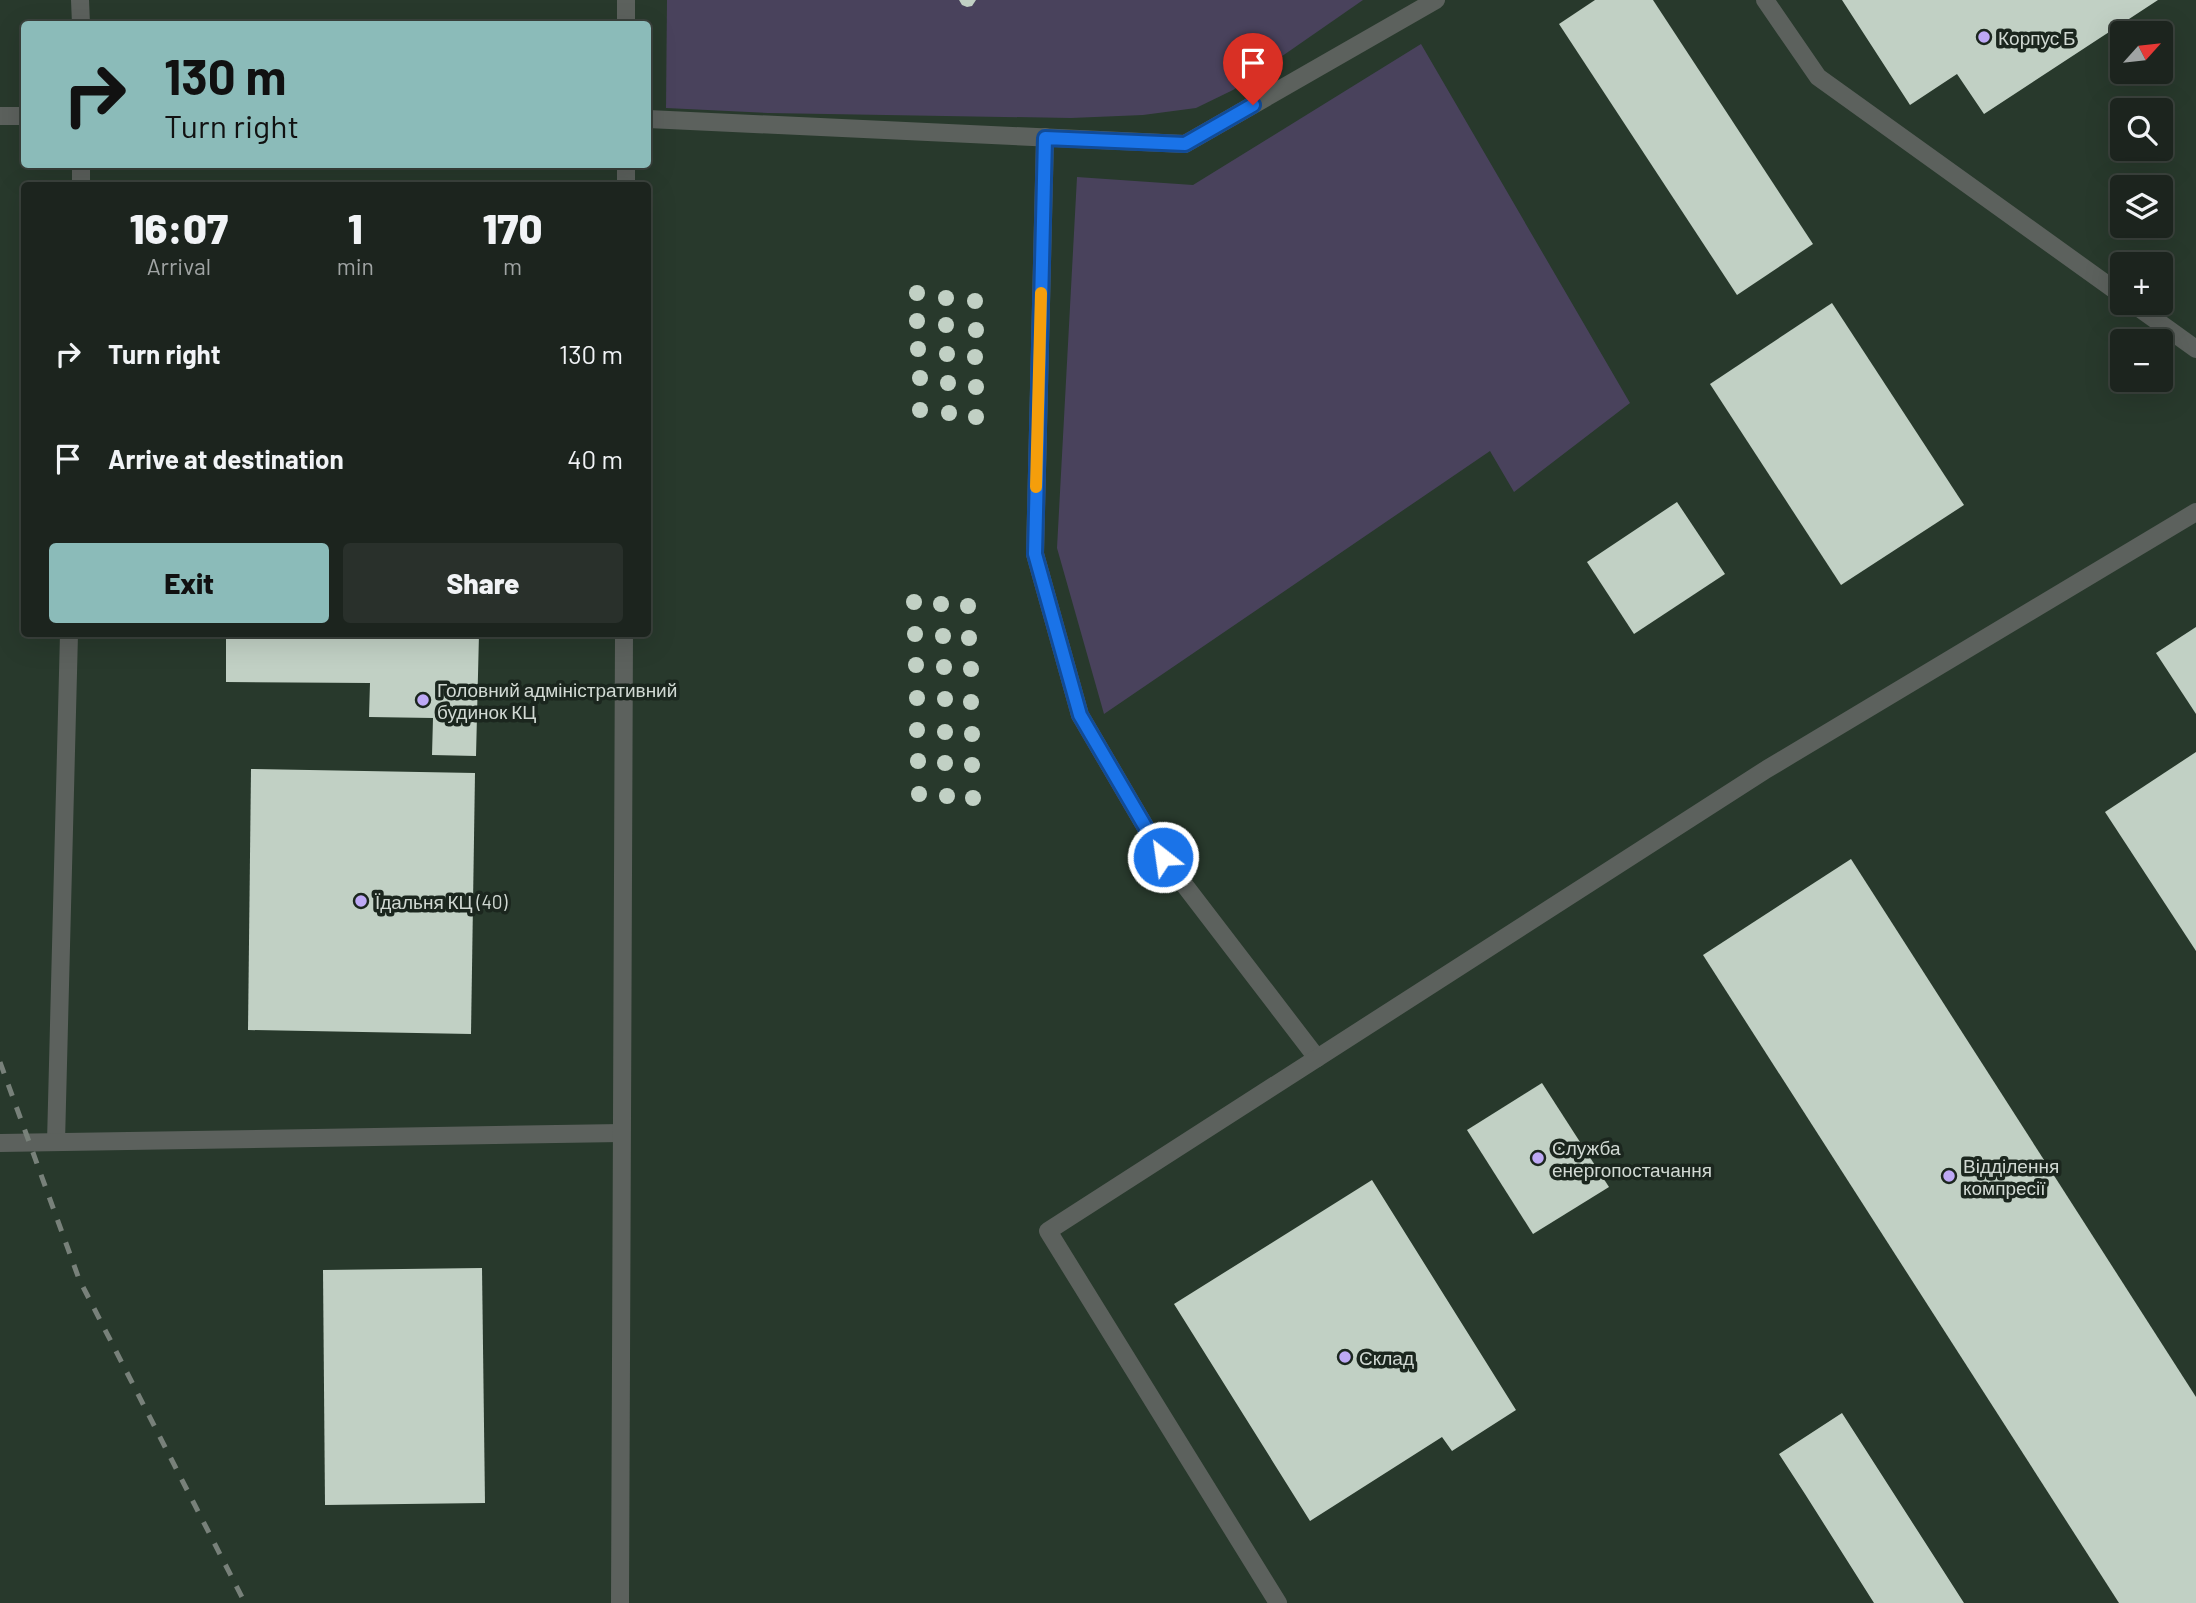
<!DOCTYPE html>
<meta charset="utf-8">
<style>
body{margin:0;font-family:Barlow,sans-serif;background:#29302b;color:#f1f3f6;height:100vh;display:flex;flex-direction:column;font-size:26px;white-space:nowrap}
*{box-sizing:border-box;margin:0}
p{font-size:23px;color:#a0a4a4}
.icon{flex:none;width:38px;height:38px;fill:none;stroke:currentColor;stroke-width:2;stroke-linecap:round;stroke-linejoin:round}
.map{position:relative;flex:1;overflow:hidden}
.details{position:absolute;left:21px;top:182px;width:630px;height:455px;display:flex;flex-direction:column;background:#1c241e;border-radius:7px;box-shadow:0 7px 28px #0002,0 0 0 2px #3a413c}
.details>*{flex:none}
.guide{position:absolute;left:21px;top:21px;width:630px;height:147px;border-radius:7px;box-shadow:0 7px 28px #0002,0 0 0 2px #3a413c;background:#8bbbb9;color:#111;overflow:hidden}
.needle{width:46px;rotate:63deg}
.buttons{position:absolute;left:2110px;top:21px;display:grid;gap:14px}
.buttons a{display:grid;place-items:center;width:63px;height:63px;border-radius:7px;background:#1c241e;box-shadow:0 7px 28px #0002,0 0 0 2px #3a413c;font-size:35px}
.pin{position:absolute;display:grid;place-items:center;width:60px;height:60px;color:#fff;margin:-72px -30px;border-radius:50% 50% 50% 0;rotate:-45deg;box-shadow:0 0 7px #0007}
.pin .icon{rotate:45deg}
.me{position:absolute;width:77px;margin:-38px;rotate:330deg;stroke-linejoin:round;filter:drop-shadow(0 0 5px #0008)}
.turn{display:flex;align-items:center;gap:24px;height:147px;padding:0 28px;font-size:32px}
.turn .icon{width:91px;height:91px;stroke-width:2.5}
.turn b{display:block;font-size:49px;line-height:60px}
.eta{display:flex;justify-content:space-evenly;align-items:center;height:119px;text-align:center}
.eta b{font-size:42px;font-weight:800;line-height:49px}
.action{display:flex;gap:14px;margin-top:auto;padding:14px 28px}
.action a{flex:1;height:80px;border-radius:7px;background:#8bbbb9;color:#111;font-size:28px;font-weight:800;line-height:80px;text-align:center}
.action a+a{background:#29302b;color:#f1f3f6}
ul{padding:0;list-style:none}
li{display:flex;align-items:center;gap:21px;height:105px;padding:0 28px}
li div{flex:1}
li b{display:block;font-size:26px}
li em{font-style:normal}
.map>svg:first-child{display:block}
.built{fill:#28392c;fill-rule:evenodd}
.green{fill:#49425c}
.building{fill:#c1d0c4}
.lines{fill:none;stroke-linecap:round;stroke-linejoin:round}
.lane{stroke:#5c615d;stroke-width:18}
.street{stroke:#5c615d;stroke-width:18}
.rail{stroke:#78817a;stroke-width:5;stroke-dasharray:12 12;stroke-linecap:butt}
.route-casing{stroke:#114b97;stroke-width:18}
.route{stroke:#1a73e8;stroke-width:12}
.slow{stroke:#f59e0b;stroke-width:12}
.poi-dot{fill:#bea9f5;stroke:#1b261e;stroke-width:2.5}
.labels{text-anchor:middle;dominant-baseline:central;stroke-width:7;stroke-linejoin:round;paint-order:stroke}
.poi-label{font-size:19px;fill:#d1d9d3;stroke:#1b261e;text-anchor:start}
</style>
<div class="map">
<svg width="2196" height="1603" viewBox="0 0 2196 1603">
<rect width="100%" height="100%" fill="#253028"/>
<path class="built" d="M0,0H2196V1603H0ZM24,24H648V164H24ZM2123,33H2161V72H2123ZM2123,110H2161V149H2123ZM24,186H648V634H24ZM2123,187H2161V226H2123ZM2123,264H2161V303H2123ZM2123,341H2161V380H2123Z"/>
<g class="green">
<polygon points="667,0 1363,0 1233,90 1196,108 1143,115 1071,118 768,113 666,108"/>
<polygon points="1421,44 1630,403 1514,492 1490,451 1104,714 1057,548 1077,177 1193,185"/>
</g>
<g class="building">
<polygon points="959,0 976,0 972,6 967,7 962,5"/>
<polygon points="1595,0 1653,0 1813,244 1737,295 1559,24"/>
<polygon points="1842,0 2158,0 1984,114 1957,74 1910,105"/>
<circle cx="917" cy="293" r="8"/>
<circle cx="946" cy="298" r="8"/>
<circle cx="975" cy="301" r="8"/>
<polygon points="1832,303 1964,505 1841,585 1710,384"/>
<circle cx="917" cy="321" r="8"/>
<circle cx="946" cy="325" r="8"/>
<circle cx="976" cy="330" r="8"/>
<circle cx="918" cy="349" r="8"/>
<circle cx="947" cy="354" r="8"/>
<circle cx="975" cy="357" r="8"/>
<circle cx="920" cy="378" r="8"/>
<circle cx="948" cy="383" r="8"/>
<circle cx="976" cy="387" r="8"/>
<circle cx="920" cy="410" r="8"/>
<circle cx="949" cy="413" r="8"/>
<circle cx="976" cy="417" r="8"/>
<polygon points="1677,502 1725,574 1634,634 1587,562"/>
<circle cx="914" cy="602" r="8"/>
<circle cx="941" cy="604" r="8"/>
<circle cx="968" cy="606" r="8"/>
<circle cx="915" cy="634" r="8"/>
<polygon points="2196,627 2196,714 2156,653"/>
<circle cx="943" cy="636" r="8"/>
<circle cx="969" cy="638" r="8"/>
<polygon points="226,634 479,634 476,756 432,755 433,718 369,717 370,683 226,682"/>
<circle cx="916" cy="665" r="8"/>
<circle cx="944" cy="667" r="8"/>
<circle cx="971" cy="669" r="8"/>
<circle cx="917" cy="698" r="8"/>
<circle cx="945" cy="699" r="8"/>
<circle cx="971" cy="702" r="8"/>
<circle cx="917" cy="730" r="8"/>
<circle cx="945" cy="732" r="8"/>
<circle cx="972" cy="734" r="8"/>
<polygon points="2196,752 2196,951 2105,812"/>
<circle cx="918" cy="761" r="8"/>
<circle cx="945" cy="763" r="8"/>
<circle cx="972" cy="765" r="8"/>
<polygon points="251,769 475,773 471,1034 248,1030"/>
<circle cx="919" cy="794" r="8"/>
<circle cx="947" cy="796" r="8"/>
<circle cx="973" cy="798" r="8"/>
<polygon points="1851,859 2196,1397 2196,1603 2119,1603 1703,955"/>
<polygon points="1542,1083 1609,1187 1533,1234 1467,1130"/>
<polygon points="1372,1180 1516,1410 1452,1451 1442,1437 1310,1521 1174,1304"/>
<polygon points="482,1268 485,1503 325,1505 323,1270"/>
<polygon points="1842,1413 1964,1603 1874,1603 1805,1494 1779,1454"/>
</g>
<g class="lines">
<g class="lane">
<polyline points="80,0 81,24"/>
<polyline points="1765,0 1818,77 2123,296"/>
<polyline points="0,116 24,116"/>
<polyline points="648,119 1185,144 1436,0"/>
<polyline points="1045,137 1035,554 1080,715 1163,857 1317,1058"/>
<polyline points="81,186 81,164"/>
<polyline points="2132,303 2196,349"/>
<polyline points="56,1142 69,634"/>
<polyline points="0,1143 621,1133"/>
<polyline points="1278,1603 1048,1231 1767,769 2196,512"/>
</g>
<g class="street">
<polyline points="626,0 626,24"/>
<polyline points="626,186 626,164"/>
<polyline points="620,1603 624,634"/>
</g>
<polyline class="rail" points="0,1062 79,1279 245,1603"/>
</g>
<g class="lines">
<g class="route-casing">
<polyline id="route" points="1163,857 1080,715 1035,554 1045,138 1185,144 1253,105"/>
</g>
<use href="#route" class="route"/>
<polyline class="slow" points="1036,487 1041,293"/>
</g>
<g class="poi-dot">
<circle cx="1984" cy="37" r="7"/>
<circle cx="423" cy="700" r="7"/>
<circle cx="361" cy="901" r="7"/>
<circle cx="1538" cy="1158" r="7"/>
<circle cx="1949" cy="1176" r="7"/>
<circle cx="1345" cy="1357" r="7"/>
</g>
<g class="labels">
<g class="poi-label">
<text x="1998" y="37">Корпус Б</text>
<text x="437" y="689">Головний адміністративний<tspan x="437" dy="22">будинок КЦ</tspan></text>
<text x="375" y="901">Їдальня КЦ (40)</text>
<text x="1552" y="1147">Служба<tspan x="1552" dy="22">енергопостачання</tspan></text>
<text x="1963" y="1165">Відділення<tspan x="1963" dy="22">компресії</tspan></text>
<text x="1359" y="1357">Склад</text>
</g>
</g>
</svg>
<div class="buttons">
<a><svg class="needle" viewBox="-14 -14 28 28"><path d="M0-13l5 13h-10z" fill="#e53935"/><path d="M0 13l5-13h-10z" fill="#a0a4a4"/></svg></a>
<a><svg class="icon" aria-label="search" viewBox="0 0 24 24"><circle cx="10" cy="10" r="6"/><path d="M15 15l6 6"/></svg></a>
<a><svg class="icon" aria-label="layers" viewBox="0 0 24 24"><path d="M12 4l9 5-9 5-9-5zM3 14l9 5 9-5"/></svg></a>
<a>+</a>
<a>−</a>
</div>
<div class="pin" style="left:1253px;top:105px;background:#d93025"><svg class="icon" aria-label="arrive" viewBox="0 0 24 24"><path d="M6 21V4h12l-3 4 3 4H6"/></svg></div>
<svg class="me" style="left:1163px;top:857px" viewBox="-20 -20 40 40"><circle r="17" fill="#1a73e8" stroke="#fff" stroke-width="3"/><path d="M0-11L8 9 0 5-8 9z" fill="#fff"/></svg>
<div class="guide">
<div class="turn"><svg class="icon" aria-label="right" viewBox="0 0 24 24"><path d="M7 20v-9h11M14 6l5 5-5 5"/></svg><div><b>130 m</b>Turn right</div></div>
</div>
<section class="details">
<div class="eta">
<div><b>16:07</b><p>Arrival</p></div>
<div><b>1</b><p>min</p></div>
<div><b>170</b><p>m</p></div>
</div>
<ul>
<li><svg class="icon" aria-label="right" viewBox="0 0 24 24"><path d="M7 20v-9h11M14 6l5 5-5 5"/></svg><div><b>Turn right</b></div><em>130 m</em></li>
<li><svg class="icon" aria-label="arrive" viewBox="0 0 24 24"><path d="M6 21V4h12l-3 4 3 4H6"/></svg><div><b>Arrive at destination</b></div><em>40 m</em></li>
</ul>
<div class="action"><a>Exit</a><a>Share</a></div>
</section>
</div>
